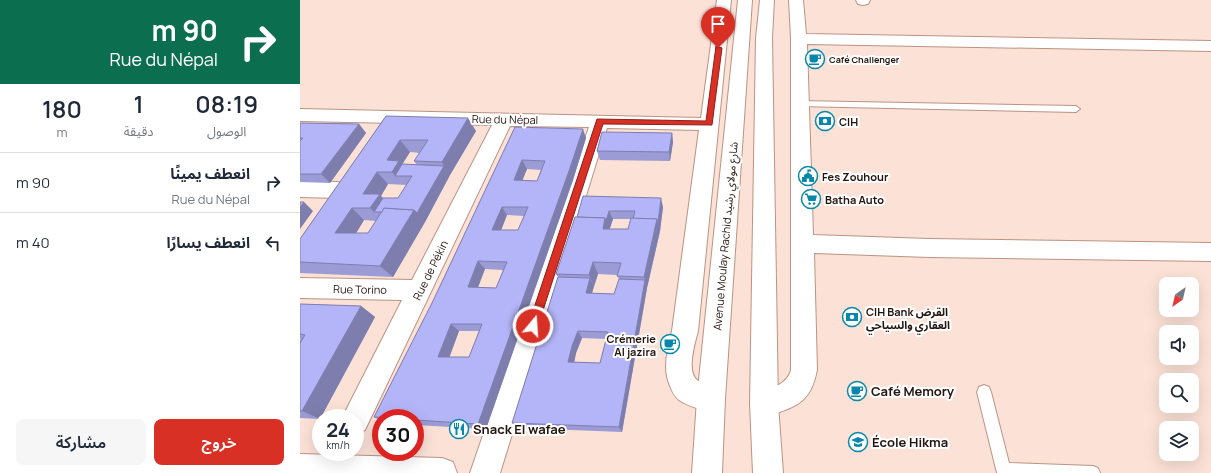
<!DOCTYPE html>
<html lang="ar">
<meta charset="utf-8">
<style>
body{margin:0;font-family:Manrope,"Noto Sans Arabic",sans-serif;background:#f6f6f7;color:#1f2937;direction:rtl;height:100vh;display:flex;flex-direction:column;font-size:15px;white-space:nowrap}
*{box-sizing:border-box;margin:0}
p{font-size:13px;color:#747a83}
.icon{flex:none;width:22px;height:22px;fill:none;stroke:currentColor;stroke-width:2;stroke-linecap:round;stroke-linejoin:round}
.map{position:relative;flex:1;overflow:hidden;direction:ltr}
.side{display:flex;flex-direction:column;background:#fff;width:300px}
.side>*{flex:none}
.guide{background:#0b6e4f;color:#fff;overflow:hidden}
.needle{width:26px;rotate:214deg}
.tools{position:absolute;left:859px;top:277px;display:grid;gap:8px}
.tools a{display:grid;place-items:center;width:40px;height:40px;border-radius:8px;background:#fff;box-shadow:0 4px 16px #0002;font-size:20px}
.speed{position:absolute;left:12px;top:409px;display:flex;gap:8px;font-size:20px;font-weight:700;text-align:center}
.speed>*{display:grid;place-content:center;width:52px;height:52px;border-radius:50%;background:#fff;box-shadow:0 4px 16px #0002;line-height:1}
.speed small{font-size:10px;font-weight:400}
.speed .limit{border:6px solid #d22;background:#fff;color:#111}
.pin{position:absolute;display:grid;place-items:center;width:34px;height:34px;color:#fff;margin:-41px -17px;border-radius:50% 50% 50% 0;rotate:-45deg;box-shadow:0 0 4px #0007}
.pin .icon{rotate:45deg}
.me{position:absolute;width:44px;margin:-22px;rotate:18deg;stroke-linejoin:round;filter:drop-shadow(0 0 3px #0008)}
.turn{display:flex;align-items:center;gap:14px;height:84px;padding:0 16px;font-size:18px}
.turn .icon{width:52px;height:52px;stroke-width:2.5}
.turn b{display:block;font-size:28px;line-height:34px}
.eta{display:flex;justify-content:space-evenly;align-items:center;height:68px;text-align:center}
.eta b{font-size:24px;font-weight:600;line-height:28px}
.cta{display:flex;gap:8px;margin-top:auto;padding:8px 16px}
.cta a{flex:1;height:46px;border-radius:8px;background:#d93025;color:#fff;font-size:16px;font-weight:600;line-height:46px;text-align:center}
.cta a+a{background:#f6f6f7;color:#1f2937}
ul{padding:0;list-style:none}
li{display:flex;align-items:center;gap:12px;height:60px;padding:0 16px;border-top:1px solid #e0e1e3}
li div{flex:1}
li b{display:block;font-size:15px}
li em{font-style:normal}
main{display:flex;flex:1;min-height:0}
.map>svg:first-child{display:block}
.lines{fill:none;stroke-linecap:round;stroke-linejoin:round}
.service-casing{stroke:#bb9383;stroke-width:2}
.minor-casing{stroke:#bb9383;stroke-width:2}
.tertiary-casing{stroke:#bb9383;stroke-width:2}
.primary-casing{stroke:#bb9383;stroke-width:2}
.service{fill:#fff;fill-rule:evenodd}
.minor{fill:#fff;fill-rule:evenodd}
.tertiary{fill:#fff;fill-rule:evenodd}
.primary{fill:#fff;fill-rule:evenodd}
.wall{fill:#9b9bd5;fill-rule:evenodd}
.shaded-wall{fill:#7e7eae}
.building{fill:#b4b4f8;stroke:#7e7eae;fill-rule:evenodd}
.route{fill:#d93025;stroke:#8d1f18}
.labels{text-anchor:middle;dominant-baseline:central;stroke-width:4;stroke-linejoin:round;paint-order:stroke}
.far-poi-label{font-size:9px;font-weight:bold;fill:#23140e;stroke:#fff;text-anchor:start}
.street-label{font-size:11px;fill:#23140e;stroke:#fff}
.poi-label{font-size:11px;font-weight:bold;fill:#23140e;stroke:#fff;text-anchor:start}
.near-poi-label{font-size:13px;font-weight:bold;fill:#23140e;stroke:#fff;text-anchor:start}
</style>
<main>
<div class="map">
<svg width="911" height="473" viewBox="0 0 911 473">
<rect width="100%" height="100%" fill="#fbe1d6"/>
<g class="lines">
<g class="service-casing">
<g id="service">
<polygon points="499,101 776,106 780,109 776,112 496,106 495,104 496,102"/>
<polygon points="684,385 689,387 691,392 709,463 793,466 798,468 800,473 697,473 677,392 679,387"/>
</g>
</g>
<g class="minor-casing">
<g id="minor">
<path d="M417,0H431L398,331C395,343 386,371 397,380C403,385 414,387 421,389L425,399L421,409L411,413C401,409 387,406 379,400C374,396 372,391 370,386C362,368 368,350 372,331L399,130L307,128L200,473H170L289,127L210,126L65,430L55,434V418H42L102,300L0,298V278L112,280L192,125L0,121V109L401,118Z"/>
<path d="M489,0H503L506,34L911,41V51L507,44L513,235L629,239L911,243V261L629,257L514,253L517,370C510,406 494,406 464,418L454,414L450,404L454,394C468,389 487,386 491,370V39Z"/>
<polygon points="556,0 570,0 568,4 563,5 558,4"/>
<polygon points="0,181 38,182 45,185 48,190 45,195 38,198 0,197"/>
<polygon points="24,452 54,452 44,473 14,473"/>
</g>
</g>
<g class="tertiary-casing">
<polygon id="tertiary" points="0,454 142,458 153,462 157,473 0,473"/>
</g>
<g class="primary-casing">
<g id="primary">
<polygon points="438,0 452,0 425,399 422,473 392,473 397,399"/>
<polygon points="460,0 474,0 472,38 478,404 483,473 453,473 450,404 456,38"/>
</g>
</g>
<use href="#service" class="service"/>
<use href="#minor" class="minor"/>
<use href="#tertiary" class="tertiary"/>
<use href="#primary" class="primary"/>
</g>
<g class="wall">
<path d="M86,116L176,131L150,175L125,222L93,277L0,273V239ZM110,152L120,153L114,161L117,165L102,164ZM88,184L107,185L98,198H83L81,196ZM64,220L76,221L68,233H56Z"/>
<polygon points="0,123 59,124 66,133 30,183 0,182"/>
<path d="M215,127L286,138L273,180L186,429L115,425V418H81V421L74,417L132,303ZM227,169L241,170L237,181L222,180ZM207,215L224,216L218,230H201ZM185,269L203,270L196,288L178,287ZM159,331H179L169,357H149Z"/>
<polygon points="372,133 373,142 370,161 300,160 297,151"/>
<path d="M283,196L363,207L360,231L347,288L322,432L219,428L212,423L258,277L256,274L277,217ZM313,219H331L328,229H310ZM298,274L317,275V276L319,279L314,294L292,293ZM282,338L306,339L300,363L274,362L276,353Z"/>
<polygon points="0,304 61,306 75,317 20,419 0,418"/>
</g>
<g class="shaded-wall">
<polygon points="168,118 176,131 150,175 125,222 93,277 80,266 114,210 144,166 142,162"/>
<polygon points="59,124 66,133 30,183 21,174"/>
<polygon points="283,129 286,138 273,180 186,429 178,424"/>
<polygon points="372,133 373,142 370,161 369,152"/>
<polygon points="100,140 110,152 95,176 92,172 87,160"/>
<polygon points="222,160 227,169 219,189 214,180"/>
<polygon points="77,172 88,184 81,196 91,207 74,212 70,208 63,194"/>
<polygon points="361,198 363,207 360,231 347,288 322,432 319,427 345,280 344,277 357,219"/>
<polygon points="4,202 13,211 0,229 0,207"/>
<polygon points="202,207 207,215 198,238 192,230"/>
<polygon points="52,208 64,220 49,245 35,233"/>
<polygon points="309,211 313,219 309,230 303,229 305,218"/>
<polygon points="178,261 185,269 175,295 168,287"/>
<polygon points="293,262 298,274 294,286 289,275"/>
<polygon points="290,278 294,286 290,300 286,293"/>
<polygon points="61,306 75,317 20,419 2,411"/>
<polygon points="151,324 159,331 147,364 138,357"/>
<polygon points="278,331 282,338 276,353 273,369 268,362 272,346"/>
</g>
<g class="building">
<polygon points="86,116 168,118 142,162 114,161 128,140 100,140 87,160 99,161 92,172 77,172 63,194 80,194 70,208 52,208 35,233 68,233 84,208 114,210 80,266 0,262 0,239"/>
<polygon points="0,123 59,124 21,174 0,174 0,141 3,138 0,138"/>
<path d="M215,127L283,129L269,171L178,424L115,420V418H90L74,417L132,303ZM222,160L245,161L237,181L214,180ZM202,207H228L218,230H192ZM178,261L207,262L196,288L168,287ZM151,324H182L169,357H138Z"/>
<polygon points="302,132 372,133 369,152 297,151"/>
<polygon points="102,164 144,166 117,213 114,210 84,208 82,212 74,212 83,198 98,198 112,176 95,176"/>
<polygon points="283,196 361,198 358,223 357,219 333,219 335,211 309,211 306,221 305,218 277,217"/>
<polygon points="0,202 4,202 0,207"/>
<polygon points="275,217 305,218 303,229 328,229 331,218 357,219 344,277 317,276 321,263 293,262 289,275 256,274"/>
<path d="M258,277L290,278L286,293L314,294L319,279L345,280L319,427L212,423ZM278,331L308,332L300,363L268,362L272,346Z"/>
<polygon points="0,304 61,306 2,411 0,411 0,343 5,335 0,334"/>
</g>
<polygon class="route" points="416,46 422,48 412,125 303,124 238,326 237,330 233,331 229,330 228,326 297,119 406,121"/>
<defs>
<g id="cafe-ring" transform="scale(1)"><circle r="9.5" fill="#fff" stroke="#0788aa" stroke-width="1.5"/><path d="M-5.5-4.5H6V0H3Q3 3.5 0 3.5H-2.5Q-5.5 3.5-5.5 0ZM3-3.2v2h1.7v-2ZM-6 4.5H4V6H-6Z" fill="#0788aa"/></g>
<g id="bank-ring" transform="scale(1)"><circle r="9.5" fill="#fff" stroke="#0788aa" stroke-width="1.5"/><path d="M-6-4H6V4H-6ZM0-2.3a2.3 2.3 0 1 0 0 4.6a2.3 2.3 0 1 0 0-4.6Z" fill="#0788aa"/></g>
<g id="civic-ring" transform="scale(1)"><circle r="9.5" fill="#fff" stroke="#0788aa" stroke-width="1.5"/><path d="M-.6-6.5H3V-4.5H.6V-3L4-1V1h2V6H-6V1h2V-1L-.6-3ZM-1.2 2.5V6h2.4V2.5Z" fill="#0788aa"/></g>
<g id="supermarket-ring" transform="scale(1)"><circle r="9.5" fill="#fff" stroke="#0788aa" stroke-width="1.5"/><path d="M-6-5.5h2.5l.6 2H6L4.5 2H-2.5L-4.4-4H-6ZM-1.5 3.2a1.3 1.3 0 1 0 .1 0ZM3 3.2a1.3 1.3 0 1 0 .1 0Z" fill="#0788aa"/></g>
<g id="restaurant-ring" transform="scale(1)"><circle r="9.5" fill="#fff" stroke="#0788aa" stroke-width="1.5"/><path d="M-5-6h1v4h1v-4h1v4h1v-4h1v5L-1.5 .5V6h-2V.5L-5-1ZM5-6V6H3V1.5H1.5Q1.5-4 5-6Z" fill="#0788aa"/></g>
<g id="school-ring" transform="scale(1)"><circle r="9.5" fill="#fff" stroke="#0788aa" stroke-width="1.5"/><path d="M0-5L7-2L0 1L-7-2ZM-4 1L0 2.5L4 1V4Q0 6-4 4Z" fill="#0788aa"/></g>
</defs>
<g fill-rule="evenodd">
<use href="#cafe-ring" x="515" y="59"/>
<use href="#bank-ring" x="525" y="121"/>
<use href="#civic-ring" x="508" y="176"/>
<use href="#supermarket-ring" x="511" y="199"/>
<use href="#bank-ring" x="552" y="317"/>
<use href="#cafe-ring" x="370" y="344"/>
<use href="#cafe-ring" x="557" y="391"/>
<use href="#restaurant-ring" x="159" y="429"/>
<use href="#school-ring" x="558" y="442"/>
</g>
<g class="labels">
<g class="far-poi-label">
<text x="529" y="59">Café Challenger</text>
</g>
<g class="street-label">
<text transform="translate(205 119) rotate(1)">Rue du Népal</text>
<text transform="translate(425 236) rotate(-85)">Avenue Moulay Rachid شارع مولاي رشيد</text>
<text transform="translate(130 270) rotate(-64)">Rue de Pékin</text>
<text transform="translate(60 289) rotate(1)">Rue Torino</text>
</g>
<g class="poi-label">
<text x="539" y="121">CIH</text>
<text x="522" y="176">Fes Zouhour</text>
<text x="525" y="199">Batha Auto</text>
<text x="566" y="311">CIH Bank القرض<tspan x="566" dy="13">العقاري والسياحي</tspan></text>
<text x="356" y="338" text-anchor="end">Crémerie<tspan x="356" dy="13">Al jazira</tspan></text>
</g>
<g class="near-poi-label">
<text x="571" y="391">Café Memory</text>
<text x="173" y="429">Snack El wafae</text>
<text x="572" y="442">École Hikma</text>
</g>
</g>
</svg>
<div class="tools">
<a><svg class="needle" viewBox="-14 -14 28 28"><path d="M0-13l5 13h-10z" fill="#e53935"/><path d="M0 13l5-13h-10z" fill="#747a83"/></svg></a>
<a><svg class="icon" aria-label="sound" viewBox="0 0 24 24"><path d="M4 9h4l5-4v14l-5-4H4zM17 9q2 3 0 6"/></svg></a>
<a><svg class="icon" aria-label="search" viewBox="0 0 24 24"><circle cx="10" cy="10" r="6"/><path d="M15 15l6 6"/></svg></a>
<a><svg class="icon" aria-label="layers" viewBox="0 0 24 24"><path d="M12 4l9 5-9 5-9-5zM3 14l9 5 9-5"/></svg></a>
</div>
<div class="speed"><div>24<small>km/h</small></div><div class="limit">30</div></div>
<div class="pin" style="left:418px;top:48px;background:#d93025"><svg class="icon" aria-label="arrive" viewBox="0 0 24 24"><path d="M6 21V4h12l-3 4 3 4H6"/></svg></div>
<svg class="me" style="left:233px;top:326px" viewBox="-20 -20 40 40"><circle r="17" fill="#d93025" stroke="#fff" stroke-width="3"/><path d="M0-11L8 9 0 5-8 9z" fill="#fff"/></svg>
</div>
<section class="side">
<div class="guide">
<div class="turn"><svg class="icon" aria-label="right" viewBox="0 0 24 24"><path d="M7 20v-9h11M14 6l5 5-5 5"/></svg><div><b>90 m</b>Rue du Népal</div></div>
</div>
<div class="eta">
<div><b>08:19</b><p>الوصول</p></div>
<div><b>1</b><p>دقيقة</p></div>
<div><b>180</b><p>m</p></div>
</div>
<ul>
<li><svg class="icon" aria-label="right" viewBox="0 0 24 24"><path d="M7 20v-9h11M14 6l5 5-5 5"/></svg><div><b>انعطف يمينًا</b><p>Rue du Népal</p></div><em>90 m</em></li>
<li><svg class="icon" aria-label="left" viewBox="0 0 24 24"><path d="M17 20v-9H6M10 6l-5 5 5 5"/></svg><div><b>انعطف يسارًا</b></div><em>40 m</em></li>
</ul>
<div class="cta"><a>خروج</a><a>مشاركة</a></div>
</section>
</main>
